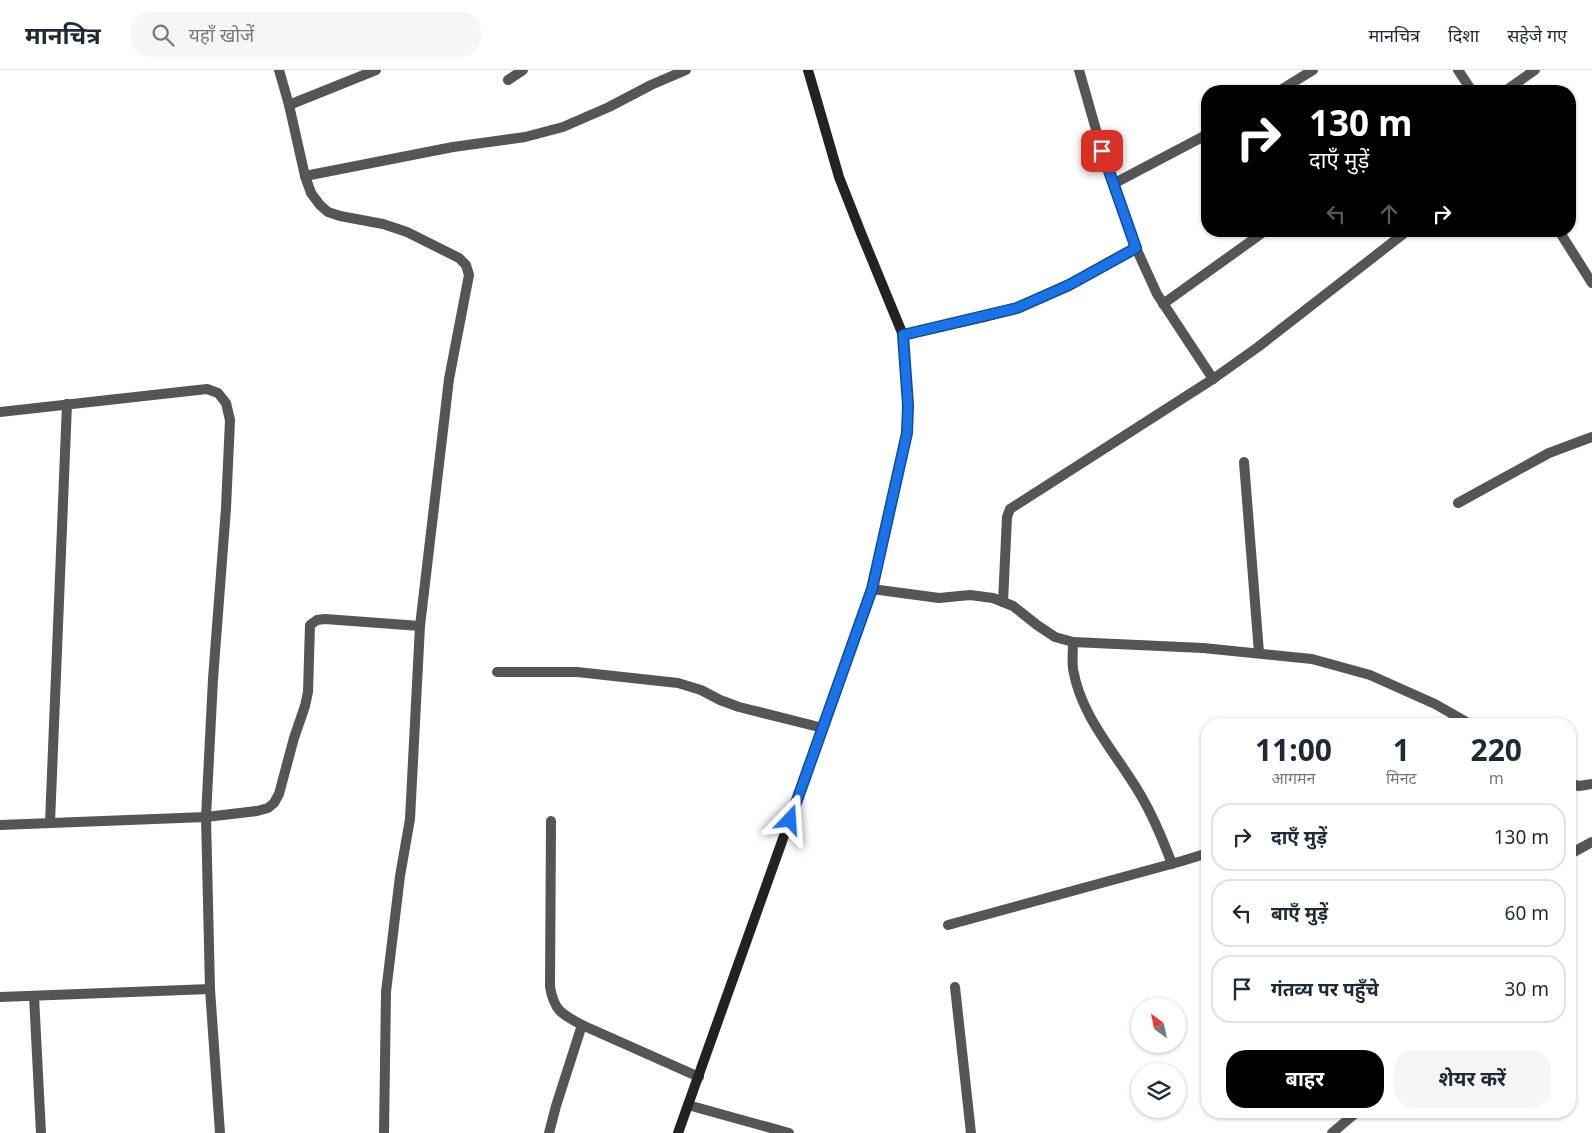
<!DOCTYPE html>
<html lang="hi">
<meta charset="utf-8">
<style>
body{margin:0;font-family:"Noto Sans","Noto Sans Devanagari",sans-serif;background:#f6f6f7;color:#1f2937;height:100vh;display:flex;flex-direction:column;font-size:19px;white-space:nowrap}
*{box-sizing:border-box;margin:0}
p{font-size:16px;color:#747a83}
.icon{flex:none;width:28px;height:28px;fill:none;stroke:currentColor;stroke-width:2;stroke-linecap:round;stroke-linejoin:round}
.map{position:relative;flex:1;overflow:hidden}
.drawer{position:absolute;left:1201px;top:648px;width:375px;height:400px;display:flex;flex-direction:column;background:#fff;border-radius:20px;box-shadow:0 1px 4px #0004}
.drawer>*{flex:none}
.guide{position:absolute;left:1201px;top:15px;width:375px;height:152px;border-radius:20px;box-shadow:0 1px 4px #0004;background:#000;color:#fff;overflow:hidden}
.needle{width:32px;rotate:327deg}
.controls{position:absolute;left:1131px;top:928px;display:grid;gap:10px}
.controls a{display:grid;place-items:center;width:55px;height:55px;border-radius:50%;background:#fff;box-shadow:0 1px 4px #0004;font-size:25px}
.pin{position:absolute;display:grid;place-items:center;width:42px;height:42px;color:#fff;margin:-21px;border-radius:10px;box-shadow:0 2px 8px #0006}
.me{position:absolute;width:55px;margin:-28px;rotate:20deg;stroke-linejoin:round;filter:drop-shadow(0 0 4px #0008)}
.turn{display:flex;align-items:center;gap:18px;height:105px;padding:0 25px;font-size:22px}
.turn .icon{width:65px;height:65px;stroke-width:2.5}
.turn b{display:block;font-size:35px;line-height:42px}
.lanes{display:flex;align-items:center;height:48px;padding:0 25px;background:#0003;justify-content:center;gap:25px;direction:ltr}
.lanes .off{opacity:.35}
.eta{display:flex;justify-content:space-evenly;align-items:center;height:85px;text-align:center}
.eta b{font-size:30px;font-weight:700;line-height:35px}
.button{display:flex;gap:10px;margin-top:auto;padding:10px 25px}
.button a{flex:1;height:58px;border-radius:20px;background:#000;color:#fff;font-size:20px;font-weight:700;line-height:58px;text-align:center}
.button a+a{background:#f6f6f7;color:#1f2937}
ul{padding:0;list-style:none}
li{display:flex;align-items:center;gap:15px;height:68px;margin:0 10px 8px;padding:0 15px;border:2px solid #e0e1e3;border-radius:20px}
li div{flex:1}
li b{display:block;font-size:19px}
li em{font-style:normal}
header{display:flex;align-items:center;gap:30px;box-sizing:border-box;height:70px;padding:0 25px;background:#fff;border-bottom:1px solid #e0e1e3}
header strong{font-size:24px}
nav{display:flex;gap:28px;margin-inline-start:auto;font-size:18px}
.search{width:350px;height:45px;background:#f6f6f7;display:flex;align-items:center;gap:12px;box-sizing:border-box;padding:0 18px;border-radius:20px;color:#747a83;font-size:19px}
.map>svg:first-child{display:block}
.lines{fill:none;stroke-linecap:round;stroke-linejoin:round}
.street{stroke:#555;stroke-width:10}
.secondary{stroke:#222;stroke-width:10}
.route-casing{stroke:#114b97;stroke-width:12}
.route{stroke:#1a73e8;stroke-width:9}
</style>
<header>
<strong>मानचित्र</strong>
<div class="search"><svg class="icon" aria-label="search" viewBox="0 0 24 24"><circle cx="10" cy="10" r="6"/><path d="M15 15l6 6"/></svg>यहाँ खोजें</div>
<nav><a>मानचित्र</a><a>दिशा</a><a>सहेजे गए</a></nav>
</header>
<div class="map">
<svg width="1592" height="1063" viewBox="0 0 1592 1063">
<rect width="100%" height="100%" fill="#fff"/>
<g class="lines">
<g class="street">
<polyline points="279,0 289,35 305,106 311,123 320,135 328,142 340,146 383,154 407,162 459,188 466,195 469,205 449,309 420,556 410,749 400,806 386,922 384,1063"/>
<polyline points="1079,0 1102,81 1136,178 1157,224 1213,309"/>
<polyline points="1458,0 1472,21"/>
<polyline points="508,10 523,0"/>
<polyline points="1279,21 1313,0"/>
<polyline points="1505,21 1535,0"/>
<polyline points="289,35 376,0"/>
<polyline points="305,106 453,77 525,67 563,57 609,37 651,15 686,0"/>
<polyline points="1113,114 1208,64"/>
<polyline points="1559,161 1592,213"/>
<polyline points="1163,234 1265,161"/>
<polyline points="903,265 988,246 1017,238 1069,215 1136,178"/>
<polyline points="0,342 207,319 218,323 226,333 230,350 226,438 213,609 206,747 210,919 220,1063"/>
<polyline points="1244,392 1259,583"/>
<polyline points="1458,433 1549,383 1592,367"/>
<polyline points="872,519 939,528 970,525 993,528 1013,536 1037,555 1055,567 1073,572 1203,578 1312,589 1370,605 1435,634 1470,654"/>
<polyline points="1003,532 1007,447 1010,439 1213,309 1258,277 1407,161"/>
<path d="M1073,572C1073,581 1072,590 1073,599C1081,647 1116,683 1140,724C1153,746 1163,770 1172,794"/>
<polyline points="497,602 577,602 678,613 701,620 720,630 739,637 823,658"/>
<polyline points="1570,714 1579,716 1592,714"/>
<path d="M551,751L550,917C554,940 561,944 582,955L699,1007"/>
<polyline points="50,753 67,334"/>
<polyline points="0,755 206,747 257,741 268,738 274,733 279,724 294,668 305,636 308,622 310,555 317,550 325,549 420,556"/>
<polyline points="1570,784 1592,772"/>
<polyline points="948,855 1182,791 1208,783"/>
<polyline points="955,917 971,1063"/>
<polyline points="34,926 41,1063"/>
<polyline points="0,927 210,919"/>
<polyline points="688,1035 789,1063"/>
<polyline points="549,1063 556,1036 582,955"/>
<polyline points="1332,1063 1358,1041"/>
</g>
<polyline class="secondary" points="678,1063 872,519 907,363 908,335 903,265 861,163 839,107 808,0"/>
</g>
<g class="lines">
<g class="route-casing">
<polyline id="route" points="790,750 872,519 907,363 908,335 903,265 1017,238 1069,215 1136,178 1102,81"/>
</g>
<use href="#route" class="route"/>
</g>
</svg>
<div class="controls">
<a><svg class="needle" viewBox="-14 -14 28 28"><path d="M0-13l5 13h-10z" fill="#e53935"/><path d="M0 13l5-13h-10z" fill="#747a83"/></svg></a>
<a><svg class="icon" aria-label="layers" viewBox="0 0 24 24"><path d="M12 4l9 5-9 5-9-5zM3 14l9 5 9-5"/></svg></a>
</div>
<div class="pin" style="left:1102px;top:81px;background:#d93025"><svg class="icon" aria-label="arrive" viewBox="0 0 24 24"><path d="M6 21V4h12l-3 4 3 4H6"/></svg></div>
<svg class="me" style="left:790px;top:750px" viewBox="-20 -20 40 40"><path d="M0-17L14 15 0 8-14 15z" fill="#1a73e8" stroke="#fff" stroke-width="4"/></svg>
<div class="guide">
<div class="turn"><svg class="icon" aria-label="right" viewBox="0 0 24 24"><path d="M7 20v-9h11M14 6l5 5-5 5"/></svg><div><b>130 m</b>दाएँ मुड़ें</div></div>
<div class="lanes"><svg class="icon off" aria-label="left" viewBox="0 0 24 24"><path d="M17 20v-9H6M10 6l-5 5 5 5"/></svg><svg class="icon off" aria-label="ahead" viewBox="0 0 24 24"><path d="M12 20V5M6 11l6-6 6 6"/></svg><svg class="icon" aria-label="right" viewBox="0 0 24 24"><path d="M7 20v-9h11M14 6l5 5-5 5"/></svg></div>
</div>
<section class="drawer">
<div class="eta">
<div><b>11:00</b><p>आगमन</p></div>
<div><b>1</b><p>मिनट</p></div>
<div><b>220</b><p>m</p></div>
</div>
<ul>
<li><svg class="icon" aria-label="right" viewBox="0 0 24 24"><path d="M7 20v-9h11M14 6l5 5-5 5"/></svg><div><b>दाएँ मुड़ें</b></div><em>130 m</em></li>
<li><svg class="icon" aria-label="left" viewBox="0 0 24 24"><path d="M17 20v-9H6M10 6l-5 5 5 5"/></svg><div><b>बाएँ मुड़ें</b></div><em>60 m</em></li>
<li><svg class="icon" aria-label="arrive" viewBox="0 0 24 24"><path d="M6 21V4h12l-3 4 3 4H6"/></svg><div><b>गंतव्य पर पहुँचे</b></div><em>30 m</em></li>
</ul>
<div class="button"><a>बाहर</a><a>शेयर करें</a></div>
</section>
</div>
